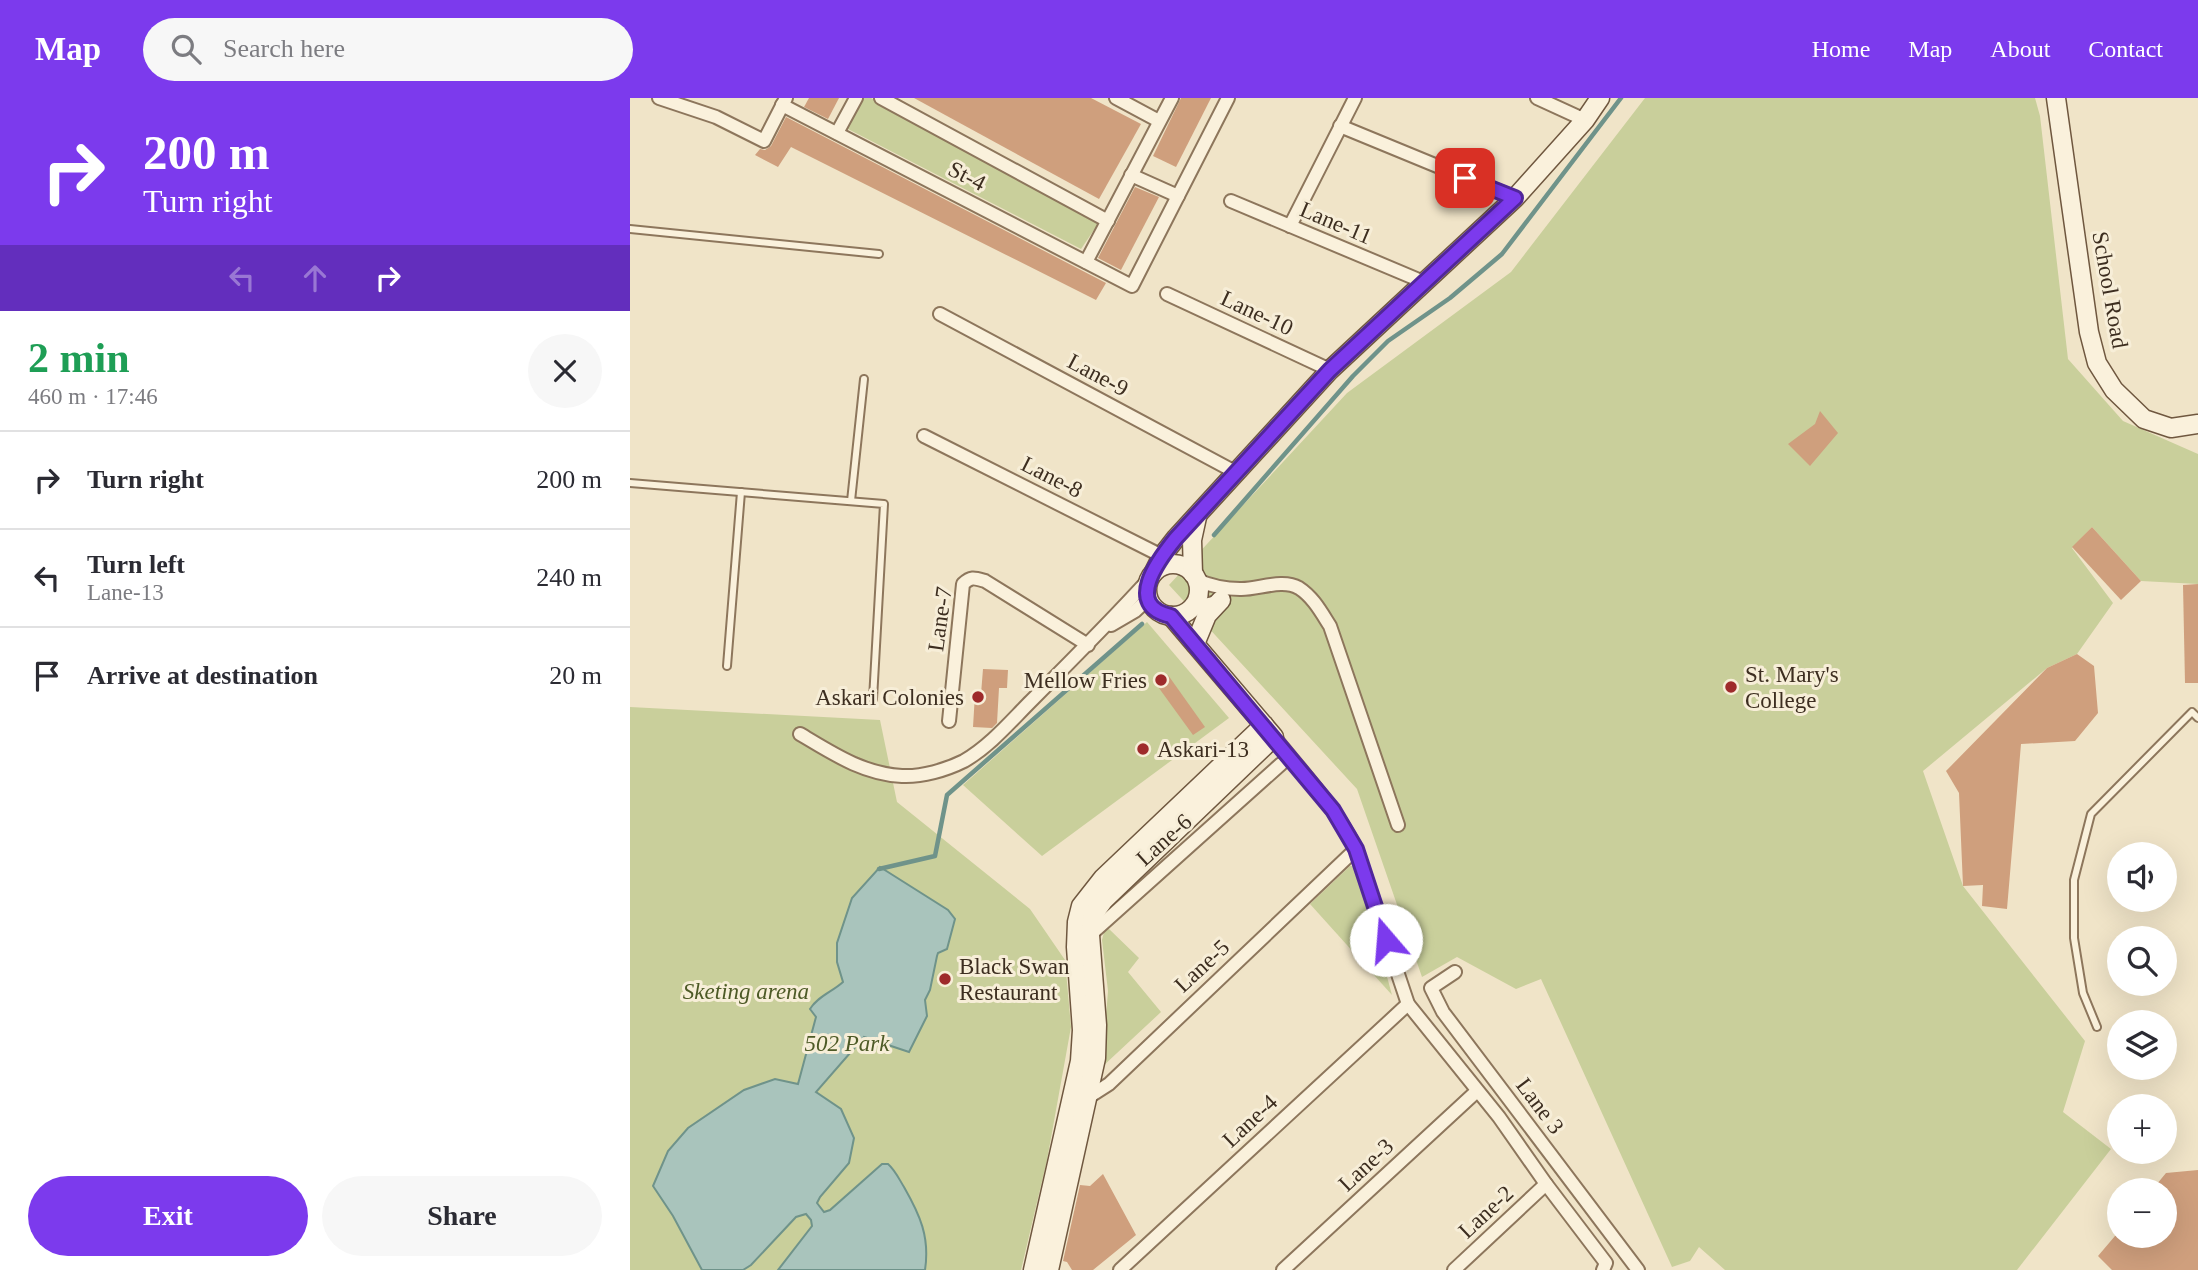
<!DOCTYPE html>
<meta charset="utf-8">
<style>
body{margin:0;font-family:Georgia,serif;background:#f7f7f7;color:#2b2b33;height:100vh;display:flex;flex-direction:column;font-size:26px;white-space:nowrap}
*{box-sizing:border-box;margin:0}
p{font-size:23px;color:#7c7c81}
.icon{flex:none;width:38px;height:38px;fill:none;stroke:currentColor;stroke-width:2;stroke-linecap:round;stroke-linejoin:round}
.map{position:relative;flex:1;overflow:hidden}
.side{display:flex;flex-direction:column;background:#fff;width:630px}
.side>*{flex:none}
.guide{background:#7c3aed;color:#fff;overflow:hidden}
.fabs{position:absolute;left:1477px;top:744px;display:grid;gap:14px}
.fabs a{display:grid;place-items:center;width:70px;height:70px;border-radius:50%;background:#fff;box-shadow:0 7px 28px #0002;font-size:35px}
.pin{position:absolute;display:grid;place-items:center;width:60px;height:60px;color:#fff;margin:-30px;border-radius:14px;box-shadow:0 4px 10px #0006}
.me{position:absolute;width:77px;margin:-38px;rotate:342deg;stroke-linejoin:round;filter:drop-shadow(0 0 5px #0008)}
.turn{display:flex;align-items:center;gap:24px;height:147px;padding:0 28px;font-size:32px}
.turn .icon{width:91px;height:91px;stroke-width:2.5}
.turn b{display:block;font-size:49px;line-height:60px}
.lanes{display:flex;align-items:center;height:66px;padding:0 28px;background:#0003;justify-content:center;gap:35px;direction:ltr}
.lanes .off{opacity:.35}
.round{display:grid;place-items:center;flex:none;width:74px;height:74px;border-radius:37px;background:#f7f7f7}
.headline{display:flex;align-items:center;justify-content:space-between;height:119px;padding:0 28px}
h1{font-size:42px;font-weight:700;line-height:52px;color:#1e9e55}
.primary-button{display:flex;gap:14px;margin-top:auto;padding:14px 28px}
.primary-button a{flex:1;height:80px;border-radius:42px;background:#7c3aed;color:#fff;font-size:28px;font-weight:700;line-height:80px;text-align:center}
.primary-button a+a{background:#f7f7f7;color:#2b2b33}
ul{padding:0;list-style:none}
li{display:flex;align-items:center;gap:21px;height:98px;padding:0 28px;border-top:2px solid #e1e1e2}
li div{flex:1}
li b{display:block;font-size:26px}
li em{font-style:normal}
header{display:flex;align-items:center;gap:42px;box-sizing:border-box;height:98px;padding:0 35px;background:#7c3aed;color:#fff}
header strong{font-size:33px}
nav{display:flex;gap:38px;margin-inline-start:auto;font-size:24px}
.search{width:490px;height:63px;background:#f7f7f7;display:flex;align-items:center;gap:18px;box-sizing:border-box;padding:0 24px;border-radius:38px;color:#7c7c81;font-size:26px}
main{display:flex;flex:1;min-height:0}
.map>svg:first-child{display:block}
.green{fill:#c9cf9b}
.water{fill:#a9c4bc;stroke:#6f938a;stroke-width:2}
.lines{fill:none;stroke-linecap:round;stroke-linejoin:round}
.stream{stroke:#6f938a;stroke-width:4.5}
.building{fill:#cf9f7d}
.lane-casing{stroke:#8d765c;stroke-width:10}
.street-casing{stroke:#8d765c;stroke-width:16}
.secondary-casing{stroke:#6f573f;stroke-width:21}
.lane{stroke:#faf1dc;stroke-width:6}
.street{stroke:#faf1dc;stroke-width:12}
.secondary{stroke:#faf1dc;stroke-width:18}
.route-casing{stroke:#51269a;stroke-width:18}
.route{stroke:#7c3aed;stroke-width:12}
.poi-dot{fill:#9e2a2b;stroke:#f7eed8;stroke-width:2.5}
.labels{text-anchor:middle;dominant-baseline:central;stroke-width:6;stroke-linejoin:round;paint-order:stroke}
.street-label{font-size:23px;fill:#3d2e20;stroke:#f7eed8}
.poi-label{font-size:23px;fill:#3d2e20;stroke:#f7eed8;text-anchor:start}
.park-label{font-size:23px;font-style:italic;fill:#4d5a26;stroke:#f7eed8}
</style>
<header>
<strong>Map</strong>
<div class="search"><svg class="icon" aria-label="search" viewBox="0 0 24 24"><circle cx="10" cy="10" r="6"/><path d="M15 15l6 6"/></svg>Search here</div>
<nav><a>Home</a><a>Map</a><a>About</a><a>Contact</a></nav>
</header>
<main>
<section class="side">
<div class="guide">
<div class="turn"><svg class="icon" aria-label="right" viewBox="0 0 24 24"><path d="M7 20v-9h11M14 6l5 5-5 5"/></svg><div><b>200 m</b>Turn right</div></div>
<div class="lanes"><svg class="icon off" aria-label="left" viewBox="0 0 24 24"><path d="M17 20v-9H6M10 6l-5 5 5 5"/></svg><svg class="icon off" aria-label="ahead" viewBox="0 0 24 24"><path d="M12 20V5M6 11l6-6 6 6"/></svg><svg class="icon" aria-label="right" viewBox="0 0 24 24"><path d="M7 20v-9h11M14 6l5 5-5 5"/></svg></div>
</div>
<div class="headline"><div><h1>2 min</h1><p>460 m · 17:46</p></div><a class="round"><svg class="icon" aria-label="close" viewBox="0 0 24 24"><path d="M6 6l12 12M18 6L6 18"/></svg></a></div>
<ul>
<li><svg class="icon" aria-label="right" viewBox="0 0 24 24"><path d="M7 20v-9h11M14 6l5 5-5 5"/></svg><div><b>Turn right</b></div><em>200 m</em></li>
<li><svg class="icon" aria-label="left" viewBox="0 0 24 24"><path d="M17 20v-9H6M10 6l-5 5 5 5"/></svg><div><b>Turn left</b><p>Lane-13</p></div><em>240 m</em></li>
<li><svg class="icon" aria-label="arrive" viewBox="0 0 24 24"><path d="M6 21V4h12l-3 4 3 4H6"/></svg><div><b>Arrive at destination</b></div><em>20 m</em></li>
</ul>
<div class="primary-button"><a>Exit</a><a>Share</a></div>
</section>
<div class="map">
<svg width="1568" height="1172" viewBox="0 0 1568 1172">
<rect width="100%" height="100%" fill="#f0e4c8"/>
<g class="green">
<polygon points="233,0 241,0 468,126 451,151 216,30"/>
<polygon points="1015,0 1405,0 1410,18 1438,261 1493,323 1568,356 1568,486 1511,483 1462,429 1442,450 1483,505 1447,556 1417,570 1293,673 1333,788 1455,943 1433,1014 1481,1051 1387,1172 1095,1172 1069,1149 1060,1163 1042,1169 911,881 886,891 827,859 792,879 727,691 539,487 717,295 881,174"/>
<polygon points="517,524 599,620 412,758 333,687"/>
<polygon points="0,609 250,622 267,704 400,811 435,862 441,929 417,1062 391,1172 0,1172"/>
<polygon points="720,768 725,768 728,772 762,897 680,806"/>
<polygon points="479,831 509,860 498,874 531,914 472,969 478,893 472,842 474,834"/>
</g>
<path class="water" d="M250,769L318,812L325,821L317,851L308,855L307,858L300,892L295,902L297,918L279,954L234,939L186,994L211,1011L224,1040L219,1065L190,1099L187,1105L194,1114L200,1112L252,1066H258C265,1072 269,1081 274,1089C290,1117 300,1139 295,1172H148L182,1128L181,1122L176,1116L166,1119L121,1167L113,1172H72L43,1118L23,1088L38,1053L58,1030L114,992L145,981L168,986L186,919L180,911C188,898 202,894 213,884L207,864V845L222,800Z"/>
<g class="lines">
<g class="stream">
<polyline points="584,437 723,278 758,243 820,200 872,156 991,0"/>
<polyline points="249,771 305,758 317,697 512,526"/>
</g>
</g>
<g class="building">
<polygon points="179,0 209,0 198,21 174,9"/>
<polygon points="284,0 461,0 511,26 469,101"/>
<polygon points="551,0 581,0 546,69 523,58"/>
<polygon points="156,19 476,185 466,202 161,49 148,69 125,57 130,51 135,52 141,48"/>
<polygon points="505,89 529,99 491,172 468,160"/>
<polygon points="1190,313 1208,335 1180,368 1158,346 1185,326"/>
<polygon points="1462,429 1511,483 1491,502 1442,449"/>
<polygon points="1568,486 1568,585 1555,585 1553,487"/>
<polygon points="1447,556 1464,568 1468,615 1445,643 1391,646 1377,811 1352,808 1353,787 1333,788 1329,695 1316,673 1417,570"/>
<polygon points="353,571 378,572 377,590 369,590 367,625 362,630 343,629 345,596 351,596"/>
<polygon points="538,577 575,629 563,637 526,586"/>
<polygon points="1568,1072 1568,1172 1482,1172 1468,1158 1485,1138 1535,1138 1535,1092 1522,1092 1536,1075"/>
<polygon points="473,1076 506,1137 463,1172 442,1172 437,1164 433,1163 450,1087 460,1088"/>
</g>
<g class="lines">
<g class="lane-casing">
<g id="lane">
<polyline points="0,131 249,156"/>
<polyline points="0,385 254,406 243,601"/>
<polyline points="221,403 234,281"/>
<polyline points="97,568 111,394"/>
<polyline points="1467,929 1453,895 1444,840 1444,782 1461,716 1562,614 1568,620"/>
</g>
</g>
<g class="street-casing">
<g id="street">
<polyline points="29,0 86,19 134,43 156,0"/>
<polyline points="251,0 478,123"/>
<polyline points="486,0 529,23"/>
<polyline points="907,0 955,22"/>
<polyline points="152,7 502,188 598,0"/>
<polyline points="710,28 885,100"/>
<polyline points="207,35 226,0"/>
<polyline points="501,77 548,98"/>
<polyline points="601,103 796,185"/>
<polyline points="660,128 725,0"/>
<polyline points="456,164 542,0"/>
<polyline points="537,196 700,272"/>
<polyline points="310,216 607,375"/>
<polyline points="294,338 532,458"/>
<path d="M567,482C581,488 594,491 610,491C627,492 652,480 669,490C683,499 691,514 700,528L768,727"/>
<polyline points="561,510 587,504"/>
<polyline points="481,527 505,513 518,501"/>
<path d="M319,623L333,486C341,478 345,480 355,483L458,547"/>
<path d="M170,636C202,655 233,676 272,678C292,679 316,672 334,663C360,648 380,624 401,603C442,562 482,522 520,480"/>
<path d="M644,639C673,675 706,710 726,751L778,906L869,1019L916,1086L976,1165L973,1172"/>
<polyline points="460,837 651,666"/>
<polyline points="825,874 801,890 813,914 1008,1172"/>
<polyline points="454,1002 479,986 726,751"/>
<polyline points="490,1172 778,906"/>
<polyline points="653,1172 847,993"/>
<polyline points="824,1172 916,1086"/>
</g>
</g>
<g class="secondary-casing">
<g id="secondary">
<polyline points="1426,0 1459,234 1467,265 1484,292 1514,321 1541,330 1568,326"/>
<circle cx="543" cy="492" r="26"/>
<polyline points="524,474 532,458 546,440 700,272 885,100 955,22 970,0"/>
<polyline points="563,476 562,442 567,419"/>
<polyline points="565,546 577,517 591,502"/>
<polyline points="403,1172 450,963 452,932 446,849 447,824 451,808 473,780 634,627"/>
<polyline points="419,1172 466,960 467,927 460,837 463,817 474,802 644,639 541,518"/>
</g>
</g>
<use href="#lane" class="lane"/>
<use href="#street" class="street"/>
<use href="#secondary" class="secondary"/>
</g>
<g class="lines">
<g class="route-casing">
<path id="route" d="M756,842L726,751L703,712L541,518C493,508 529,461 546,440L700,272L885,100L835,80"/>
</g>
<use href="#route" class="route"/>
</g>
<g class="poi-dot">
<circle cx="531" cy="582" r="7"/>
<circle cx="1101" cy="589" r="7"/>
<circle cx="348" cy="599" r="7"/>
<circle cx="513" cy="651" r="7"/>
<circle cx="315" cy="881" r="7"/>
</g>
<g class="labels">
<g class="street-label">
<text transform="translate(337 78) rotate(27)">St-4</text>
<text transform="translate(706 125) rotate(23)">Lane-11</text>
<text transform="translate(1480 192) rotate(80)">School Road</text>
<text transform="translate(627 215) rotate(25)">Lane-10</text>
<text transform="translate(468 277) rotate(28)">Lane-9</text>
<text transform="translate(422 379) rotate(27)">Lane-8</text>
<text transform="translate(310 521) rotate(-82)">Lane-7</text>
<text transform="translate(534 742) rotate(-42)">Lane-6</text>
<text transform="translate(572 868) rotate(-43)">Lane-5</text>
<text transform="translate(910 1008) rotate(53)">Lane 3</text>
<text transform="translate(620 1023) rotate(-43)">Lane-4</text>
<text transform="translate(736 1067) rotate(-43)">Lane-3</text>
<text transform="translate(856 1114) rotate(-43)">Lane-2</text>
</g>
<g class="poi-label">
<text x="1115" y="576">St. Mary's<tspan x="1115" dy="26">College</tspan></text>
<text x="517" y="582" text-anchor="end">Mellow Fries</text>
<text x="334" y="599" text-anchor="end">Askari Colonies</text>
<text x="527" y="651">Askari-13</text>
<text x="329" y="868">Black Swan<tspan x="329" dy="26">Restaurant</tspan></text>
</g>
<g class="park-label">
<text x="116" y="893">Sketing arena</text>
<text x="217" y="945">502 Park</text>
</g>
</g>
</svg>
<div class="fabs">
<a><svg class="icon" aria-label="sound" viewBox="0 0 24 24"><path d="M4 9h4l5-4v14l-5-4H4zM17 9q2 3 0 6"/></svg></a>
<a><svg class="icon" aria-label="search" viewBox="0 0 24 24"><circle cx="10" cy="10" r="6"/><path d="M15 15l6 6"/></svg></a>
<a><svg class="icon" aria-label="layers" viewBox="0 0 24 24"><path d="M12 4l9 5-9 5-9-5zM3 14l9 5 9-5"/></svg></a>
<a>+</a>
<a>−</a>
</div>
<div class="pin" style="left:835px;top:80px;background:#d93025"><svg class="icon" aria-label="arrive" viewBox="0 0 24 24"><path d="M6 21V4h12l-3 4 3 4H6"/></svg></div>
<svg class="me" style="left:756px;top:842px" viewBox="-20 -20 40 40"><circle r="19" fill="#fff"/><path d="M0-13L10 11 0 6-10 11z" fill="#7c3aed"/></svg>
</div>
</main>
